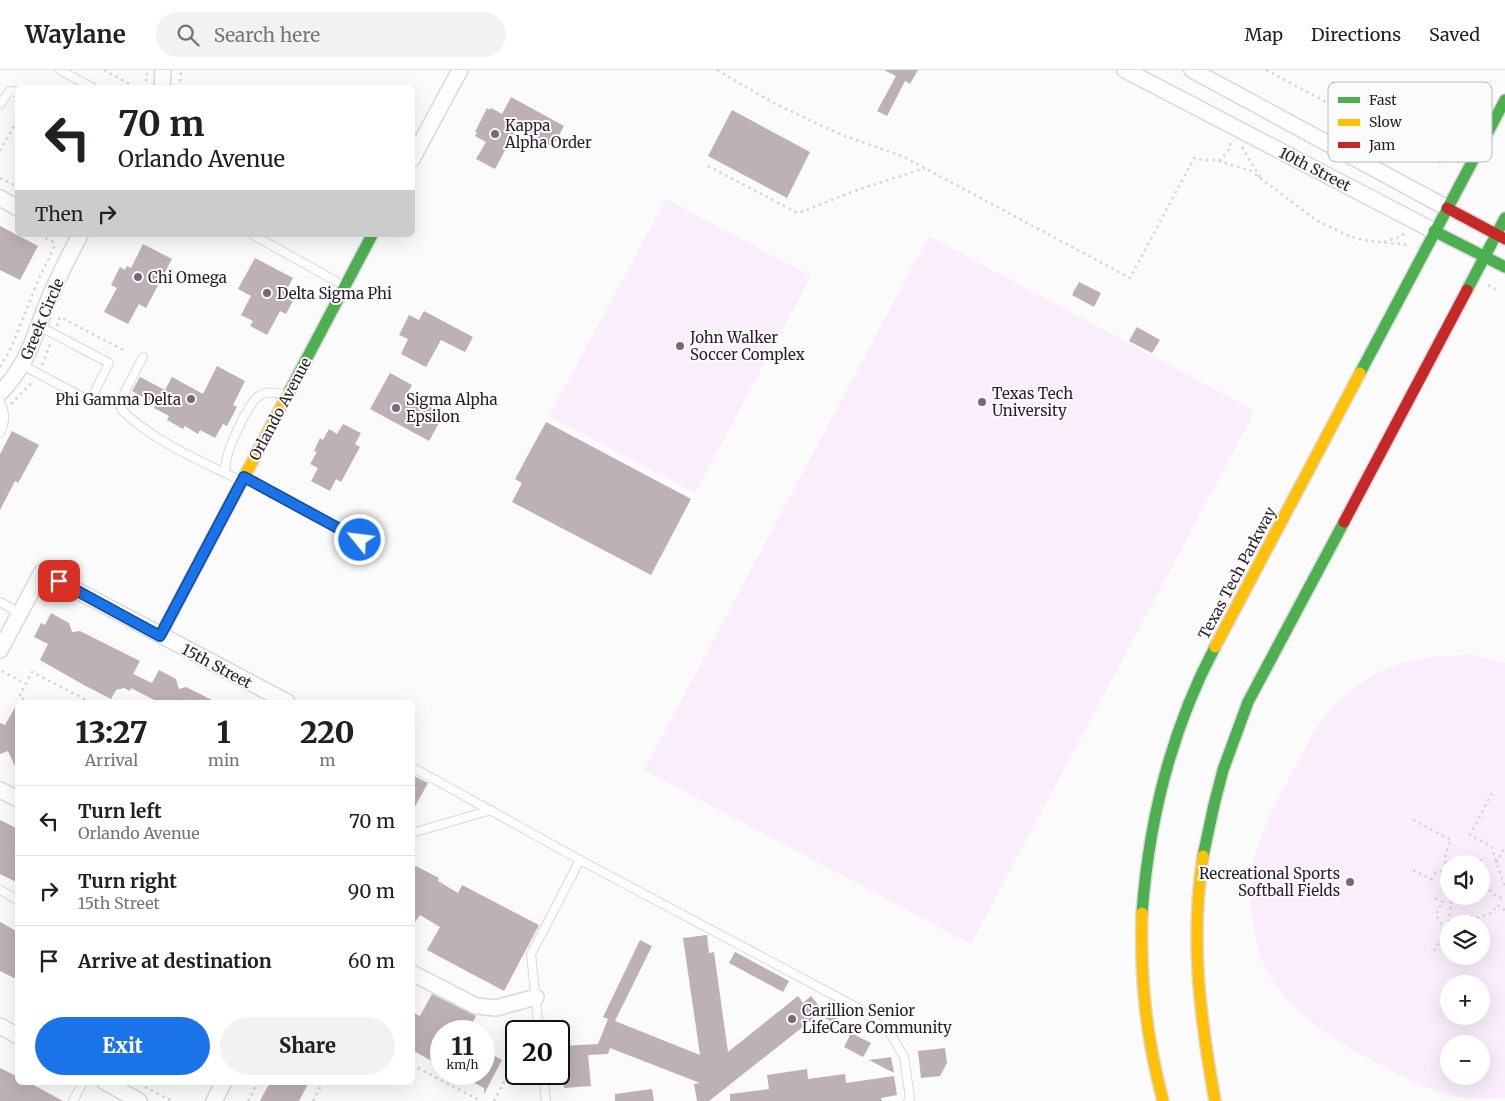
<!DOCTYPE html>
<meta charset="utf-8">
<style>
body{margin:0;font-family:Merriweather,serif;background:#f2f2f2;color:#202124;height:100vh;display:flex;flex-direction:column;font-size:19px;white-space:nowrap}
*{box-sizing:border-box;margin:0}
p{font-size:16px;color:#757577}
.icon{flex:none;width:28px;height:28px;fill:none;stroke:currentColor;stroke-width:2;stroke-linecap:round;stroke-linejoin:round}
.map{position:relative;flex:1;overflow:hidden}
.drawer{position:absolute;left:15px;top:630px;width:400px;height:385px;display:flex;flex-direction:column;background:#fff;border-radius:8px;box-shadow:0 5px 20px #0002}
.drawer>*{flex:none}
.banner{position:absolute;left:15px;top:15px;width:400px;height:152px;border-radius:8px;box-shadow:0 5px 20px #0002;background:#fff;color:#202124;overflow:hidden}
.tools{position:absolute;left:1440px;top:785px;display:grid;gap:10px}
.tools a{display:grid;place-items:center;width:50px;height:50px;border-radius:50%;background:#fff;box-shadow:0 5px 20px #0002;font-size:25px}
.speed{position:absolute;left:430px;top:950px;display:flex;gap:10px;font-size:25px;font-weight:700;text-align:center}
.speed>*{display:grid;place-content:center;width:65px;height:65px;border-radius:50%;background:#fff;box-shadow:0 5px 20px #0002;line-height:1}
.speed small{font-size:12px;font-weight:400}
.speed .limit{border:2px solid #111;border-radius:8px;background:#fff;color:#111}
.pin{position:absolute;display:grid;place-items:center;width:42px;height:42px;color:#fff;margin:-21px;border-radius:10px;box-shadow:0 2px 8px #0006}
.me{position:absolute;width:55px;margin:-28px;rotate:299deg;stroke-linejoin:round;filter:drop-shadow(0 0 4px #0008)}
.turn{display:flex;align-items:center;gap:18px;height:105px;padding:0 20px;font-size:22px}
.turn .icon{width:65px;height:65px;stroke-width:2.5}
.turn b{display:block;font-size:35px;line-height:42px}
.then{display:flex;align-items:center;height:48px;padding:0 20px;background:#0003;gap:10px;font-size:19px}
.eta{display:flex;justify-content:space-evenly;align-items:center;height:85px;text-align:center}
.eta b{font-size:30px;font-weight:800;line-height:35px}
.primary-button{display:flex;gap:10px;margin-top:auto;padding:10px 20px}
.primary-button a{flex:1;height:58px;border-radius:30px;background:#1a73e8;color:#fff;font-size:20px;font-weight:800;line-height:58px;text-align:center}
.primary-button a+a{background:#f2f2f2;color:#202124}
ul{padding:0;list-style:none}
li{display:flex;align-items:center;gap:15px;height:70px;padding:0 20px;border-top:1px solid #e0e0e0}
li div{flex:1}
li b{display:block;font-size:19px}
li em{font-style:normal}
header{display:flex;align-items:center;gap:30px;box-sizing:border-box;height:70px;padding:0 25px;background:#fff;border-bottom:1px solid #e0e0e0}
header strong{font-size:24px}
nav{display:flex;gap:28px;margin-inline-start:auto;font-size:18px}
.search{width:350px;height:45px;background:#f2f2f2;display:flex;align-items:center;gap:12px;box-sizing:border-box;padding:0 18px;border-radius:28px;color:#757577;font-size:19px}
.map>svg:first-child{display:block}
.green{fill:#faeefc;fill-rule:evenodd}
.building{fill:#beb0b7}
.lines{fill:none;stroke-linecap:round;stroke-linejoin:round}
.lane-casing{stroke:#dcd8de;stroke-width:10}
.street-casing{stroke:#dcd8de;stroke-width:18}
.fast-casing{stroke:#dcd8de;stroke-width:14}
.slow-casing{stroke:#dcd8de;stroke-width:14}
.jam-casing{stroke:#dcd8de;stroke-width:14}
.path{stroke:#d6d6d6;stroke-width:2.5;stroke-dasharray:2.5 4;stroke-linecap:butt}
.lane{stroke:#fefefe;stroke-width:8}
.street{stroke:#fefefe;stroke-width:15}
.fast{stroke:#4caf50;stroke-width:11}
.slow{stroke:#ffc107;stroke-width:11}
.jam{stroke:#c62828;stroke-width:11}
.route-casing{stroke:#114b97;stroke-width:12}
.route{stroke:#1a73e8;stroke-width:9}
.poi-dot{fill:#726c73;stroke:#fbfbfb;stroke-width:2}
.labels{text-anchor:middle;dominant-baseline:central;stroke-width:4;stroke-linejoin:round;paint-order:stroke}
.poi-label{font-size:15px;fill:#281f2a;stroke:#fbfbfb;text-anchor:start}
.street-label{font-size:15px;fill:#281f2a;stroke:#fbfbfb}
.key{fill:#fbfbfb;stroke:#bcb9bc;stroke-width:1}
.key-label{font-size:14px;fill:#281f2a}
</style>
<header>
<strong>Waylane</strong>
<div class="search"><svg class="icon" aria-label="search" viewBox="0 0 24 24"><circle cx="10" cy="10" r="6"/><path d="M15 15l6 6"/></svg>Search here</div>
<nav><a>Map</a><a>Directions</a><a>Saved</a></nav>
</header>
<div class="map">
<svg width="1505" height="1031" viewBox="0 0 1505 1031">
<rect width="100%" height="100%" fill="#fbfbfb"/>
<g class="green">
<polygon points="666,129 811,206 695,423 549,346"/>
<polygon points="929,166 1255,341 971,874 644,700"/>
<path d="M1472,585L1505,593V1028C1482,1030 1460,1029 1438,1022C1418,1016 1392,1000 1373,991C1330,968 1290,943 1266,899C1260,887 1256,872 1254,859C1241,795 1265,753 1294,699C1303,684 1310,667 1320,653C1333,635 1352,618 1371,607C1404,588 1435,585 1472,585ZM1449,794H1481V826H1449ZM1449,854H1481V886H1449ZM1449,914H1481V946H1449ZM1449,974H1481V1006H1449Z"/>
</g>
<g class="building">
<polygon points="884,0 918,0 910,14 905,11 887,46 877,41 896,6"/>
<polygon points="511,27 564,56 553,77 517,58 495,99 476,89 486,72 475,66 477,62 475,62 487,38 490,40 491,38 502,44"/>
<polygon points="732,40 810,82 787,128 708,86"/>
<polygon points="0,156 38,176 20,210 0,200"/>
<polygon points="143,174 172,189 146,238 139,234 128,254 104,242 117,218 111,215 120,197 125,200 127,196 131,198"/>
<polygon points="255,188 293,208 287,219 289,220 286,227 293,231 286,244 280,241 267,265 250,256 253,251 241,245 251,226 238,219"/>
<polygon points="1079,212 1101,223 1094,237 1072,225"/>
<polygon points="424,241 473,267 465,282 441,270 426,297 401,284 408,269 399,265 409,245 419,250"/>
<polygon points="1137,257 1160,270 1152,283 1129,271"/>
<polygon points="217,296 245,311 233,335 237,337 227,356 223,354 215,368 200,360 198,364 185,356 183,359 167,350 169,346 154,338 156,334 132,321 140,307 165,320 172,307 203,324"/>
<polygon points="390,303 412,315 404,329 425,340 428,336 444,344 429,371 370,339"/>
<polygon points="546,352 691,429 651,505 512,432 522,413 515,409"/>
<polygon points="343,354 361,363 355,374 360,377 341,412 336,409 330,421 311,411 318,398 310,394 317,382 314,381 320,368 323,370 329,359 337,364"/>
<polygon points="12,361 39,375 18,413 15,411 0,440 0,384"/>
<polygon points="51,543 69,553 72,562 80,561 140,591 133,604 152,613 159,600 176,609 179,619 186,617 216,632 158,632 131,618 130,621 124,618 116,620 111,629 82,614 40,590 48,574 34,567 41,553 45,555"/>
<polygon points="18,632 18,703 8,681 0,684 0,653 5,655"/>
<polygon points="412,705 428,713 412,742"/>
<polygon points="0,750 18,759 18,813 0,804"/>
<polygon points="412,794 439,808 438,811 458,823 462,815 539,855 504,921 427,880 440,857 420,845 412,856"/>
<polygon points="0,852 18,862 18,910 0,901"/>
<polygon points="707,865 709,883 714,882 728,982 798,926 803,933 811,926 823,941 709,1031 697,1031 694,1014 700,1013 610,978 608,984 588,985 591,1016 564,1018 561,976 598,974 608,949 603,947 640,870 652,876 615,951 700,985 683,868"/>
<polygon points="735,882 789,911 783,922 729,893"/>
<polygon points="432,924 476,946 468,961 441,961 441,996 412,980 412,942 420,946"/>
<polygon points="829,935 840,941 834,953 823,947"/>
<polygon points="851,963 871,973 863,987 844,977"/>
<polygon points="945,978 947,993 940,1006 921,1008 918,981"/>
<polygon points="484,980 502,990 484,1024 484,1018 457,1004 484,1004"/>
<polygon points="891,987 894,1003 869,990"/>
<polygon points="0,998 18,1007 18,1012 28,1012 63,1031 0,1031"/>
<polygon points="807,999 808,1009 845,1004 846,1013 894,1006 897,1025 881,1028 882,1031 730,1031 730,1024 769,1019 767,1005"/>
<polygon points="270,1012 309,1012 299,1031 260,1031"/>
<polygon points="652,1019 654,1031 615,1031 615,1024"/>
</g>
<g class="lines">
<g class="lane-casing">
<g id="lane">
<polyline points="60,0 93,18"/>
<polyline points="0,35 9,21 18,22"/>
<polyline points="253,165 343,215"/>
<path d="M143,287L123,325L121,339C150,370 202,391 241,411"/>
<polyline points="22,295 90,331 109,293 39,256"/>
<path d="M0,332C6,343 5,352 0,363"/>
<path d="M226,403C226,400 225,395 226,392C228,378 248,333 259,326C267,320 275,323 285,324"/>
<polyline points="245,408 360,470"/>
<polyline points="0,532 20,543"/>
<polyline points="412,697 580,790 858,938 890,963 904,987 910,1028 908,1031"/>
<polyline points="412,763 491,740"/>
<polyline points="0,820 18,830"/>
<polyline points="539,961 531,884 580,790"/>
<polyline points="543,1004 546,1031"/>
<polyline points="73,1031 83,1012"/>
</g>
</g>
<g class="street-casing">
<g id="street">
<polyline points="1125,0 1434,161"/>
<polyline points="1192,0 1447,138"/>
<polyline points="162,18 163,0"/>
<polyline points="412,89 460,0"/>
<polyline points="0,128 18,138"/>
<path d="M0,323C29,293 33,268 48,231C57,209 69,186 80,165"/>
<polyline points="0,580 42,502 287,632"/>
<polyline points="0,720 18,729"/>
<polyline points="412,903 476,936 496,938 536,927"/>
<polyline points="0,956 18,966"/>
<polyline points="105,1012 139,1031"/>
<polyline points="214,1031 224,1012"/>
</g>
</g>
<g class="fast-casing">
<g id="fast">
<polyline points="1434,161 1505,197"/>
<polyline points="1467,220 1505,148"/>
<polyline points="1360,303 1505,30"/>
<polyline points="289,322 372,165"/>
<polyline points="1203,786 1214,735 1223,700 1248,632 1344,452"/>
<path d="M1142,843C1149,749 1171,660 1215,577"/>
</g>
</g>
<g class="slow-casing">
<g id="slow">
<polyline points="160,566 289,322"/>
<polyline points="1215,577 1360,303"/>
<path d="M1203,786C1190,870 1200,948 1215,1031"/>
<path d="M1142,843C1140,910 1146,966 1163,1031"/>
</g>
</g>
<g class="jam-casing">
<g id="jam">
<polyline points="1447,138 1505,169"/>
<polyline points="1344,452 1467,220"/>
</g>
</g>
<g class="path">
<polyline points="104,0 137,18"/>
<polyline points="717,0 774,33 807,49 842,65 902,86 1130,208 1194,88 1203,90 1216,90 1251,101 1316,150 1351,167 1369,171 1410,175"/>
<polyline points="1266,0 1441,93"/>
<polyline points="146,18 147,0"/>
<polyline points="180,18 181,0"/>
<polyline points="1242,77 1260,107"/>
<polyline points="0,81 18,49"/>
<polyline points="1219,91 1228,81 1231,72"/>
<polyline points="708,96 796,142 801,142 857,120 925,98"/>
<polyline points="0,108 18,117"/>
<polyline points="1384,172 1402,166 1405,162"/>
<polyline points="1488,215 1496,220"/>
<polyline points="57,256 60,247 123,280"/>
<polyline points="42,295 51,272"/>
<polyline points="0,297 11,278 37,213 54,177 53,172 39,165"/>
<polyline points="11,334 33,311"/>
<polyline points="2,601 26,614"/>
<polyline points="30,632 19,627 32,602 90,632"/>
<polyline points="1492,723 1470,765 1491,776 1505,817"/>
<path d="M1413,750L1451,770C1443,785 1444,797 1449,812"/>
<polyline points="1496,793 1505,776"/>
<polyline points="1467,794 1481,790 1491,823 1505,830"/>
<polyline points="1413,800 1431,809 1435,803 1445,800"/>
<polyline points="1481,819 1489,817"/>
<polyline points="1435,828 1443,832 1436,844 1440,853 1448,856"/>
<polyline points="1463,854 1468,845 1475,848 1492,843 1497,835 1505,840"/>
<polyline points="1441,871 1449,865"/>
<polyline points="1434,881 1448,858 1452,826"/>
<polyline points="412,995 481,1031"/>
<polyline points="145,1017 172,1031"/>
<polyline points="248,1031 258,1012"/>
<polyline points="313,1031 323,1012"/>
<polyline points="494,1031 516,988"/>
</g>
<use href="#lane" class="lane"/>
<use href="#street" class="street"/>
<use href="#fast" class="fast"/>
<use href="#slow" class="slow"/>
<use href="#jam" class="jam"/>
</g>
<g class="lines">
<g class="route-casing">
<polyline id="route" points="59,511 160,566 244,407 360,470"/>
</g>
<use href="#route" class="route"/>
</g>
<g class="poi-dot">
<circle cx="495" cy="64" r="5"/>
<circle cx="138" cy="207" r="5"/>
<circle cx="267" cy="223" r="5"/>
<circle cx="680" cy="276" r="5"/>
<circle cx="191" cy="329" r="5"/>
<circle cx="982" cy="332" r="5"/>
<circle cx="396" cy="338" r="5"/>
<circle cx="1350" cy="812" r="5"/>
<circle cx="792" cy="949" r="5"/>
</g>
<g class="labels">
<g class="poi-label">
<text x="505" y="55">Kappa<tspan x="505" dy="17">Alpha Order</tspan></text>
<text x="148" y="207">Chi Omega</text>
<text x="277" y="223">Delta Sigma Phi</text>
<text x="690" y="267">John Walker<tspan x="690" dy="17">Soccer Complex</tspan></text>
<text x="992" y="323">Texas Tech<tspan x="992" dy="17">University</tspan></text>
<text x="181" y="329" text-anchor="end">Phi Gamma Delta</text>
<text x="406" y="329">Sigma Alpha<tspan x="406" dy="17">Epsilon</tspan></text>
<text x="1340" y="803" text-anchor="end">Recreational Sports<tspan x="1340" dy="17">Softball Fields</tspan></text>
<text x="802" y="940">Carillion Senior<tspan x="802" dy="17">LifeCare Community</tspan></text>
</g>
<g class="street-label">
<text transform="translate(1315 99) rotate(27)">10th Street</text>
<text transform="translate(42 249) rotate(-67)">Greek Circle</text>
<text transform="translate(280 339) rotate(-62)">Orlando Avenue</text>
<text transform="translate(1237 503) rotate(-62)">Texas Tech Parkway</text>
<text transform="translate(217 596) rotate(28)">15th Street</text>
</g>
</g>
<rect x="1328" y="12" width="164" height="80" rx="8" class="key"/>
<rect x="1338" y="27" width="22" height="6" fill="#4caf50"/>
<rect x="1338" y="49" width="22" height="7" fill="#ffc107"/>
<rect x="1338" y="72" width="22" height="6" fill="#c62828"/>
<g class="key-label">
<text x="1369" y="35">Fast</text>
<text x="1369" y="57">Slow</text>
<text x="1369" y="80">Jam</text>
</g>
</svg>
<div class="tools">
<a><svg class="icon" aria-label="sound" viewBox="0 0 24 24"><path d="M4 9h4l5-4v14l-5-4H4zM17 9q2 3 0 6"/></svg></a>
<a><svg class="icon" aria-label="layers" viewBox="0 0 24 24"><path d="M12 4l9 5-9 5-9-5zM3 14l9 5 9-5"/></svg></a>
<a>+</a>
<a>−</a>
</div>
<div class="speed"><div>11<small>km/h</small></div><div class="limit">20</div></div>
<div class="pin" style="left:59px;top:511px;background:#d93025"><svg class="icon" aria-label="arrive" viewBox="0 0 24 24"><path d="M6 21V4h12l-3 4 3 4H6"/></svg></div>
<svg class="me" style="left:360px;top:470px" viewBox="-20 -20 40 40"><circle r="17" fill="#1a73e8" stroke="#fff" stroke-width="3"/><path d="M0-11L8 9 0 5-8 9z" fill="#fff"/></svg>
<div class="banner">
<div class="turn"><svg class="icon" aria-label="left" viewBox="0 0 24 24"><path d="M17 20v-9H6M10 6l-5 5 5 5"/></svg><div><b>70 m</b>Orlando Avenue</div></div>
<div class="then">Then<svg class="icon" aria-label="right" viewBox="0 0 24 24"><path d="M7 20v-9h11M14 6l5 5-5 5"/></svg></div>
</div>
<section class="drawer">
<div class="eta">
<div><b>13:27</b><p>Arrival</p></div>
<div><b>1</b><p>min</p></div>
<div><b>220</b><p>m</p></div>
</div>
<ul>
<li><svg class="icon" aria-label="left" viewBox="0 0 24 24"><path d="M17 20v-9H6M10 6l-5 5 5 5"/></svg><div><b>Turn left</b><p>Orlando Avenue</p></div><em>70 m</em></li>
<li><svg class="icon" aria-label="right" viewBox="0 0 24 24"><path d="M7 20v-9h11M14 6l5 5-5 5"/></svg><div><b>Turn right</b><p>15th Street</p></div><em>90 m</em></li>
<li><svg class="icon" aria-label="arrive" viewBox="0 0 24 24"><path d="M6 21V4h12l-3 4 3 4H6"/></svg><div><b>Arrive at destination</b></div><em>60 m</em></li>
</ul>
<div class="primary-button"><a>Exit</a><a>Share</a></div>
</section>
</div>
